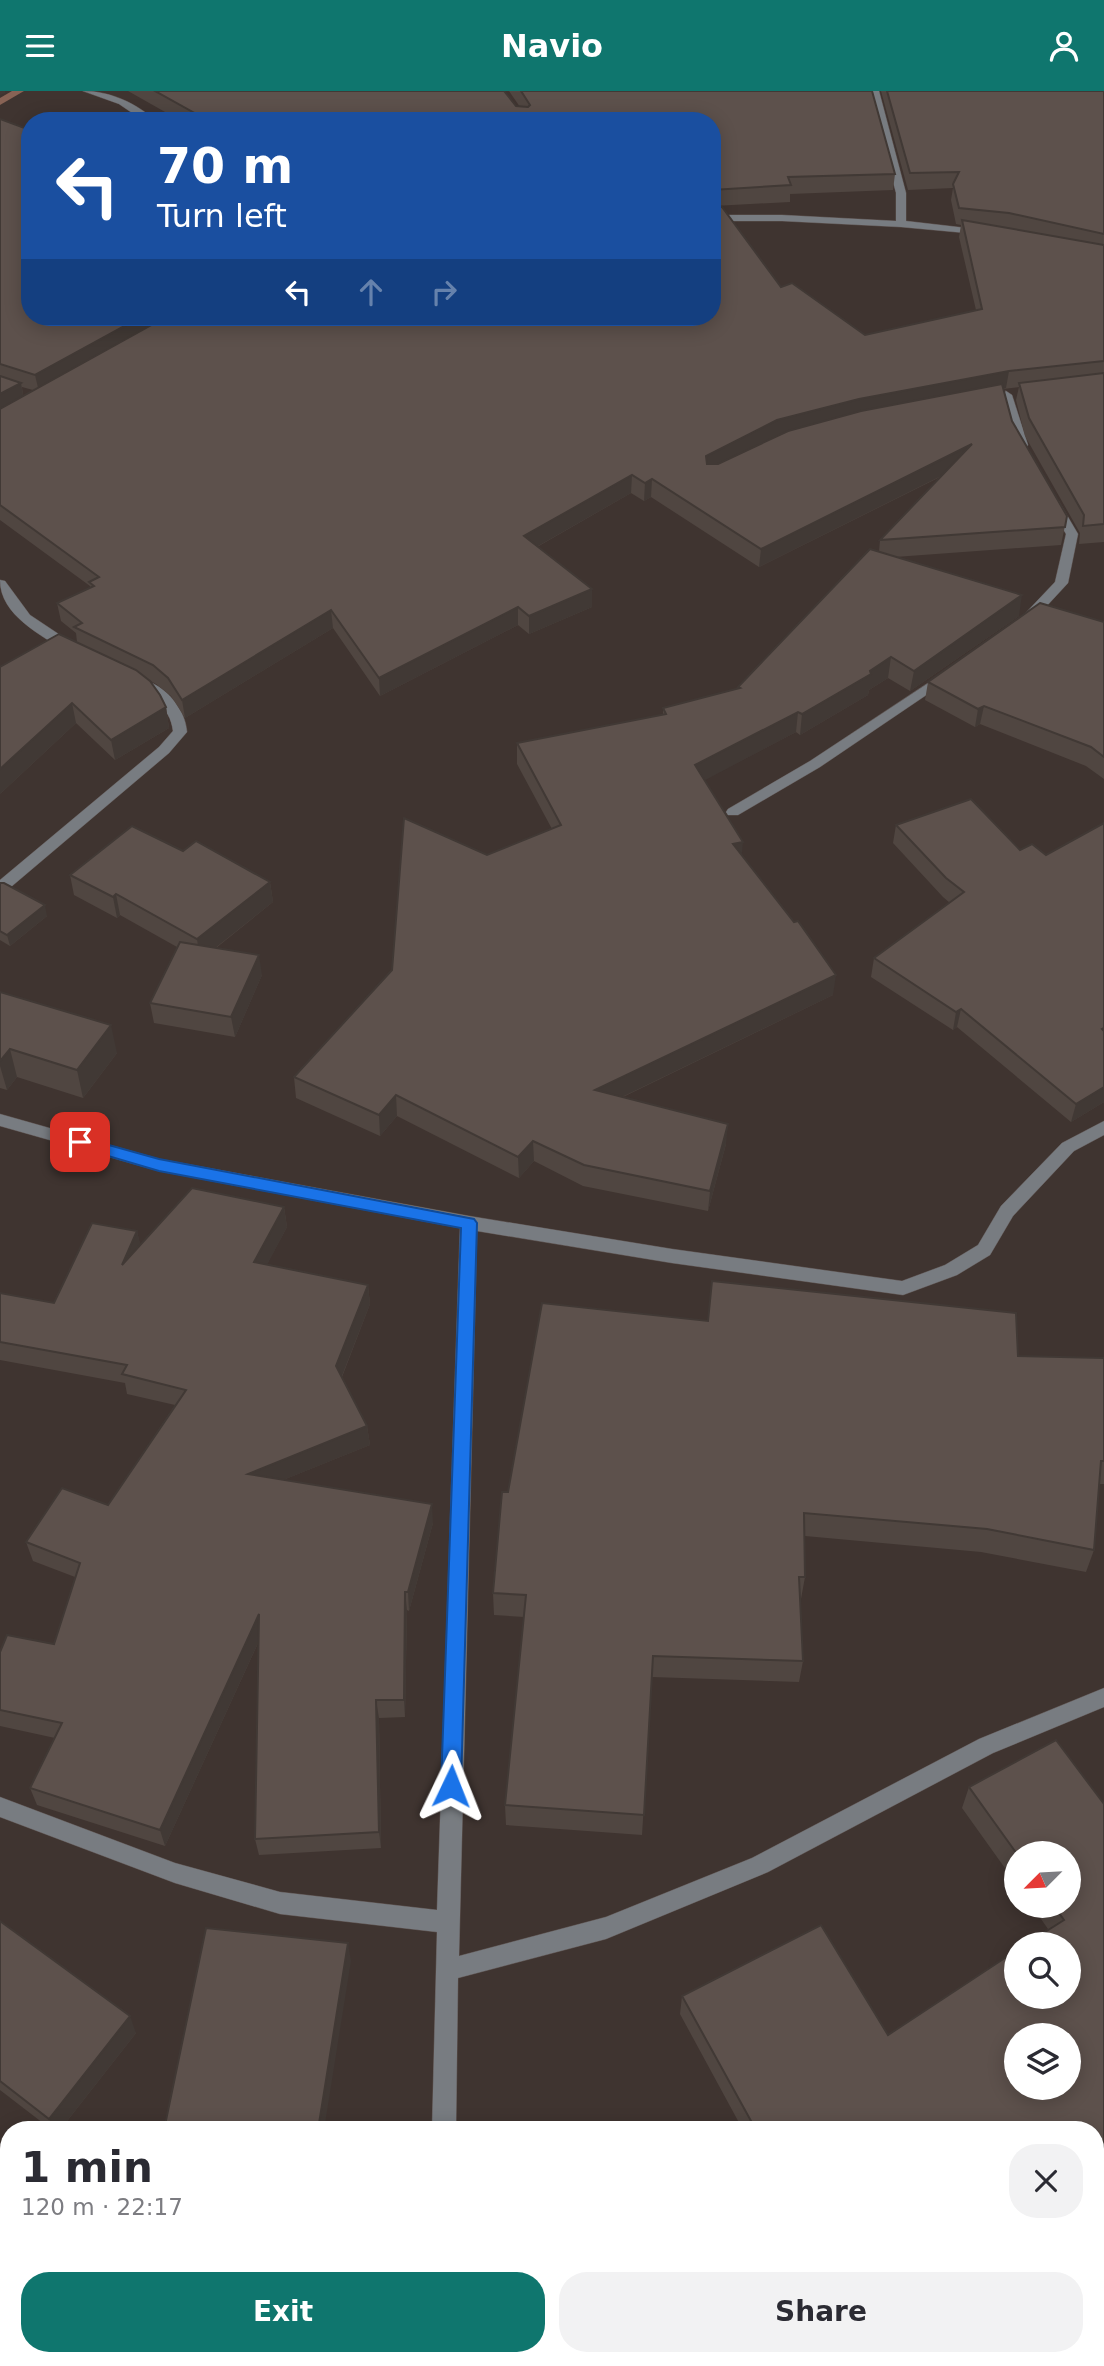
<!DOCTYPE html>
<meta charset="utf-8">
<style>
body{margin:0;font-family:"DejaVu Sans",sans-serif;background:#f2f2f3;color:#2b2b33;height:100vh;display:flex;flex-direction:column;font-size:26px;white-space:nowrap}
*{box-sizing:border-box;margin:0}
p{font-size:23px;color:#7c7c81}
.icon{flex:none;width:38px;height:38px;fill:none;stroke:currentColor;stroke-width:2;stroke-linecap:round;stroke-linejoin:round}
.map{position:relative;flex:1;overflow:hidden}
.side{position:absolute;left:0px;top:2030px;width:1104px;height:245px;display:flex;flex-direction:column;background:#fff;border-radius:28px 28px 0 0;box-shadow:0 4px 18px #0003}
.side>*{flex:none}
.guide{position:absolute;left:21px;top:21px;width:700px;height:214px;border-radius:28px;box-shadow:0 4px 18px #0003;background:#1a4fa0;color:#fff;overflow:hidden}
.needle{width:46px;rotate:246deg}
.fabs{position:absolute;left:1004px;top:1750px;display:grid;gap:14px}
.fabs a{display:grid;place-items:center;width:77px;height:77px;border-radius:50%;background:#fff;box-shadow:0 4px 18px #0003;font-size:35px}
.pin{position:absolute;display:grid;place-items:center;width:60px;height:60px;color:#fff;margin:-30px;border-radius:14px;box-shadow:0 4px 10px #0006}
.me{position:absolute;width:77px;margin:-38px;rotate:2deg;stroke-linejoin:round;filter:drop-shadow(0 0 5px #0008)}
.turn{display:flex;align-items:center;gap:24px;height:147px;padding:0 21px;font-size:32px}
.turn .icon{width:91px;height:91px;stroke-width:2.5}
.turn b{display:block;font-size:49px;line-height:60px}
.lanes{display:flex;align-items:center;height:66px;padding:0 21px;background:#0003;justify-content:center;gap:35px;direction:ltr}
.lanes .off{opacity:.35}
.round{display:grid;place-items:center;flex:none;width:74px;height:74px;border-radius:28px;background:#f2f2f3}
.summary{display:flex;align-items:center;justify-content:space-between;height:119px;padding:0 21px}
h1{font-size:42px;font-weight:800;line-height:52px}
.action{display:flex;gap:14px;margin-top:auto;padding:14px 21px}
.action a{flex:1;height:80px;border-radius:28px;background:#0f766e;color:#fff;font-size:28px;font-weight:800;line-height:80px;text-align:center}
.action a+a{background:#f2f2f3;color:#2b2b33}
header{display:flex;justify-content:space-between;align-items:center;height:91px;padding:0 21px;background:#0f766e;color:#fff;font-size:32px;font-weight:800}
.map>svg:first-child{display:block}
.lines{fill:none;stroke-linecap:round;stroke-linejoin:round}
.stream{fill:#886355;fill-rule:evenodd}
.minor-casing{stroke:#5d524f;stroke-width:1}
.minor{fill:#787c81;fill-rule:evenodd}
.wall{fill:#504641;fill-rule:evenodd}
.shaded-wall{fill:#413935}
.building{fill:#5d514c;stroke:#413935;stroke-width:2;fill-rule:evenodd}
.route{fill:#1a73e8;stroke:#114b97;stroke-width:2}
</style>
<header><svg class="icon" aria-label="menu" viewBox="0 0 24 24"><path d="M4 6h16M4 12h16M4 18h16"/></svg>Navio<svg class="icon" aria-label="person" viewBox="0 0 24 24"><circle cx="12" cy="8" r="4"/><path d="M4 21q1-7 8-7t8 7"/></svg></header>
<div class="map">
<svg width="1104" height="2275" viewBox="0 0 1104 2275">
<rect width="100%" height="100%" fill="#3f3430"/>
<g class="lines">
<polygon class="stream" points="12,0 24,0 0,14 0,7"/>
<g class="minor-casing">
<g id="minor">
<path d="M83,0C110,0 136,12 156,30H144L119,13Z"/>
<polygon points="869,0 879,0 906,102 906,130 984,139 989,142 988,144 901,136 782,130 712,130 712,124 782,124 896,130 896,102"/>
<polygon points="1006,300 1012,304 1028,354 1026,357 1016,354 1000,304"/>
<polygon points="1054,408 1058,409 1078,443 1068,492 1031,532 1026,533 1019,529 1055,491 1066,443 1048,412"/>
<path d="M0,489L5,490L30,524L78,556V562H68C42,544 0,525 0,489Z"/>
<polygon points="945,581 952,585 950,588 820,676 738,724 728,724 726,721 728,718 810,670"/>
<path d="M142,588C166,595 185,617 187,641L169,662L5,801L0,802V789L159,656L173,640C170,614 151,609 135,592Z"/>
<polygon points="0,1023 159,1068 469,1125 672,1158 902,1190 945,1174 978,1154 1001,1115 1062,1052 1104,1030 1104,1044 1074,1060 1013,1125 990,1164 957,1184 903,1204 672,1172 477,1140 459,1865 606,1826 752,1767 979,1648 1104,1597 1104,1616 993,1662 768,1781 606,1848 458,1887 456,2039 432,2039 437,1841 280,1823 175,1792 0,1726 0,1706 175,1772 280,1801 437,1819 460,1137 159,1080 0,1035"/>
<rect x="426" y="2266" width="26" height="9"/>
</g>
</g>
<use href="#minor" class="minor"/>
</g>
<g class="wall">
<path d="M128,0H504L516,15L520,16L509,0H872L895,83L893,99L790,103V111L714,115L781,196L865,244L976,219L959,146L961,134L956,133L951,109L953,97L908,99L881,0H1104V451L1079,453L1080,442L1025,345L1016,309L1019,296L1003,298L1012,330L1067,425L1061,454L895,466L1019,525L910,600L888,587L869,599L868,604L800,644L796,641L704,689L742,765L833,904L623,1006L726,1053L708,1120L583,1095L534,1070L519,1087L397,1025L380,1045L296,1007L294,986L392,879L487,764L552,738L517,673V652L663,624V617L738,598V596L879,461L880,449L942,385L759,476L651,406L644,410L631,402L537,456L592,498V516L529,543L518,534L380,605L333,537L185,627L171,605L156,593L147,588L166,616L169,637L115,669L76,632L0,703L77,551L76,542L61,530L57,512L90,497V495L0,429V28L30,226H712V30H181ZM22,296L33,299L23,305Z"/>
<polygon points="1104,531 1104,688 1086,675 980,633 975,636 925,609 928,591"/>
<polygon points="1104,732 1104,1011 1071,1031 957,936 953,939 871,886 874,867 950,812 943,806 893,752 896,734 1046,764"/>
<polygon points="183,760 270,791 273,811 216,857 262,884 235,946 154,932 150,912 177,856 120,824 117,827 74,804 70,784"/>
<polygon points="0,792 47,825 10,855 0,849"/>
<polygon points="0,901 117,962 83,1007 17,986 7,999 0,997"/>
<polygon points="284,1116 287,1136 267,1173 368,1194 370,1213 342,1286 367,1335 370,1354 283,1389 433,1432 409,1520 407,1519 405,1626 379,1627 381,1757 259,1764 255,1748 259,1550 165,1755 37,1714 30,1697 55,1647 0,1635 0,1561 54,1553 75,1486 33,1470 26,1451 108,1414 175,1314 127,1303 125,1292 0,1269 0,1202 54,1212 137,1140 140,1154"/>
<polygon points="1018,1265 1104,1267 1104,1393 1099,1393 1094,1459 1086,1481 981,1461 805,1445 805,1486 801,1508 800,1508 803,1570 799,1591 652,1586 642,1744 506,1734 505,1714 524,1526 494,1524 493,1502 508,1401"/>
<path d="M1056,1649L1104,1713V2275H985L996,2266H1096V2039H743L680,1923L682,1905L821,1834L888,1944L1017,1859V1906H1069V1853H1026L1048,1838L1032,1815H1069V1762H1017V1794L962,1717L969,1696ZM1017,1944H1069V1997H1017Z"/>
<polygon points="0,1830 136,1942 60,2039 52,2039 0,1999"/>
<polygon points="290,2266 329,2266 327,2274"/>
<polygon points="769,2266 844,2266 848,2275 774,2275"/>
</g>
<g class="shaded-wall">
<polygon points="0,0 5,0 5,2 0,4"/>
<polygon points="141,226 175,226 39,301 35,284"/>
<polygon points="1009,280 1006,297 857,325 705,383 706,365 777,329 859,308"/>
<polygon points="21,292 24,310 0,323 0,303"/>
<polygon points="972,353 969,371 759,476 761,458"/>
<polygon points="632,384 631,402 524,463 524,445"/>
<polygon points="652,388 651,406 644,410 645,392"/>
<polygon points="592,498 592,516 529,543 529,525"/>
<polygon points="1022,504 1019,525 910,600 914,580"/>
<polygon points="518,516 518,534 380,605 379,587"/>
<polygon points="331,519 333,537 185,627 182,609"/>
<polygon points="891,566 888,587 869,599 868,604 800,644 802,623"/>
<polygon points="72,612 76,632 0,703 0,678"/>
<polygon points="984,615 980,633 975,636 978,618"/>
<polygon points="166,616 169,637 115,669 111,649"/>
<polygon points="798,621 796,641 694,695 695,674"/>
<polygon points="743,751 741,772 733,753"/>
<polygon points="270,791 273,811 200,869 197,848"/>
<polygon points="116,803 120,824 117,827 113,806"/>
<polygon points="45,814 47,825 10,855 7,844"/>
<polygon points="259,864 262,884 235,946 231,926"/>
<polygon points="836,884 833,904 595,1019 595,999"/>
<polygon points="961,918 957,936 953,939 956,921"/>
<polygon points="111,934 117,962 83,1007 77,979"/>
<polygon points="10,958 17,986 7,999 0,975 0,970"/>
<polygon points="1104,996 1104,1011 1071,1031 1076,1013"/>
<polygon points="396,1004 397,1025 380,1045 379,1024"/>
<polygon points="728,1033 726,1053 708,1120 710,1100"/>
<polygon points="533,1050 534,1070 519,1087 518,1066"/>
<polygon points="284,1116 287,1136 258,1191 254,1171"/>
<polygon points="137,1140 142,1160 122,1174"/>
<polygon points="368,1194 370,1213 338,1295 336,1275"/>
<polygon points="367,1335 370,1354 251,1402 248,1383"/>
<polygon points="432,1413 433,1432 409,1520 408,1501"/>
<polygon points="405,1501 407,1519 405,1626 404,1609"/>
<polygon points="259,1523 263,1541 165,1755 160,1739"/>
<polygon points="376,1609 379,1627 381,1757 379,1741"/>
<polygon points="348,1852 351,1870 324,2039 318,2039"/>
<polygon points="130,1925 136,1942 60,2039 55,2039 49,2028"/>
<polygon points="325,2266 329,2266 327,2274"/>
</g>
<g class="building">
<polygon points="155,0 504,0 516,15 528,16 530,14 521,0 872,0 895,83 788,86 791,94 712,99 712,30 209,30"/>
<polygon points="887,0 1104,0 1104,143 1009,122 959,117 953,93 959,81 910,82"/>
<polygon points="0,28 30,39 30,226 141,226 35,284 0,273"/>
<polygon points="712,115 722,116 781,196 792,192 865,244 982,218 962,129 1104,154 1104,270 1009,280 859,308 777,329 706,365 707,373 718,373 788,340 861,320 1002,293 1012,330 1067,425 1065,436 880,449 972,353 761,458 652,388 645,392 632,384 524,445 592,498 529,525 518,516 379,587 331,519 182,609 168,587 153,574 74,536 82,532 57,512 94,495 89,491 99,486 0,414 0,318 166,226 712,226"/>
<polygon points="1104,282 1104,433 1083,435 1084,424 1029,327 1019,292"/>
<polygon points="0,285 21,292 0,303"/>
<polygon points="870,458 1022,504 914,580 891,566 870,580 871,583 802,623 798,621 695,674 743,751 733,753 794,831 798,830 836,884 595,999 728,1033 710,1100 584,1074 533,1050 518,1066 396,1004 379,1024 294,986 392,879 404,727 487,764 561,734 517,652 666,623 663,617 740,597 738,596"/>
<polygon points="1040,512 1104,531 1104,666 1091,656 984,615 978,618 928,591"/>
<polygon points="59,543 136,579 150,590 160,604 166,616 111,649 72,612 0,678 0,576"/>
<polygon points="971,708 1020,759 1032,753 1046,764 1104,732 1104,937 1102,938 1104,940 1104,996 1076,1013 961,918 956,921 874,867 964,801 946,787 896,734"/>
<polygon points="132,735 183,760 196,750 270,791 197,848 116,803 113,806 70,784"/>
<polygon points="0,792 4,792 45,814 7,844 0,840"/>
<polygon points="180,851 259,864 231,926 150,912"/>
<polygon points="0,901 111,934 77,979 10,958 0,970"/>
<polygon points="192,1097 284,1116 254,1171 368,1194 336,1275 367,1335 248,1383 432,1413 408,1501 405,1501 404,1609 376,1609 379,1741 255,1748 259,1523 160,1739 30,1697 62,1632 0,1619 0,1561 7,1544 54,1553 80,1472 26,1451 62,1397 108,1414 186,1299 122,1283 127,1274 0,1251 0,1202 54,1212 92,1132 137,1140 122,1174"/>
<polygon points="712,1190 1016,1222 1018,1265 1104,1267 1104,1370 1101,1370 1094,1459 987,1438 804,1422 805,1486 799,1486 803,1570 653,1565 644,1724 505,1714 526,1504 493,1502 502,1401 508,1401 542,1212 708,1230"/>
<path d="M1056,1649L1104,1713V2275H985L996,2266H1096V2039H756L682,1905L821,1834L888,1944L1017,1859V1906H1069V1853H1026L1064,1829L1054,1815H1069V1762H1017V1763L969,1696ZM1017,1944H1069V1997H1017Z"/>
<polygon points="0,1830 130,1925 49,2028 0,1990"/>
<polygon points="206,1837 348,1852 318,2039 164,2039"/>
<polygon points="780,2266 844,2266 848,2275 785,2275"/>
</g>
<polygon class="route" points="80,1046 159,1068 474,1128 477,1132 461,1695 458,1701 451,1704 444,1701 441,1695 461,1137 159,1080 74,1055 72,1051"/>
</svg>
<div class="fabs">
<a><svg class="needle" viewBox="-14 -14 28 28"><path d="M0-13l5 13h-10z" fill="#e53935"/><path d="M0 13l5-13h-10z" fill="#7c7c81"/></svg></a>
<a><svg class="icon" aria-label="search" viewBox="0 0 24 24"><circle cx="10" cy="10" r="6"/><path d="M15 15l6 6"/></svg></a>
<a><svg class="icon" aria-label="layers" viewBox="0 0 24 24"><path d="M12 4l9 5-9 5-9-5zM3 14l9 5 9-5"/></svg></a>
</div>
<div class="pin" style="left:80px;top:1051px;background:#d93025"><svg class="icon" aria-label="arrive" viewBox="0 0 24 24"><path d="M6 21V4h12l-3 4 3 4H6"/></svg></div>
<svg class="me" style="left:451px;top:1695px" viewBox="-20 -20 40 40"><path d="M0-17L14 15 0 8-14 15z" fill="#1a73e8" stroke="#fff" stroke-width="4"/></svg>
<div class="guide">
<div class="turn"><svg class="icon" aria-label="left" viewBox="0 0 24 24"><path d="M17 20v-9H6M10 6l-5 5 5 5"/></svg><div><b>70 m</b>Turn left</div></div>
<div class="lanes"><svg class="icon" aria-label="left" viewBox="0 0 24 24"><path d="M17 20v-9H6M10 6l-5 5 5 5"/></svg><svg class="icon off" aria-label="ahead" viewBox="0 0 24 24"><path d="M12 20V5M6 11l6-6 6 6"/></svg><svg class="icon off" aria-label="right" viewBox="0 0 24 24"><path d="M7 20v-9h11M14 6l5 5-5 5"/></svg></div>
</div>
<section class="side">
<div class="summary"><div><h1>1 min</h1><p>120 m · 22:17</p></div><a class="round"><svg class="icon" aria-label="close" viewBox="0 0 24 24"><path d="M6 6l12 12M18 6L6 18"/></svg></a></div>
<div class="action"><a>Exit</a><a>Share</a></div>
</section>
</div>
